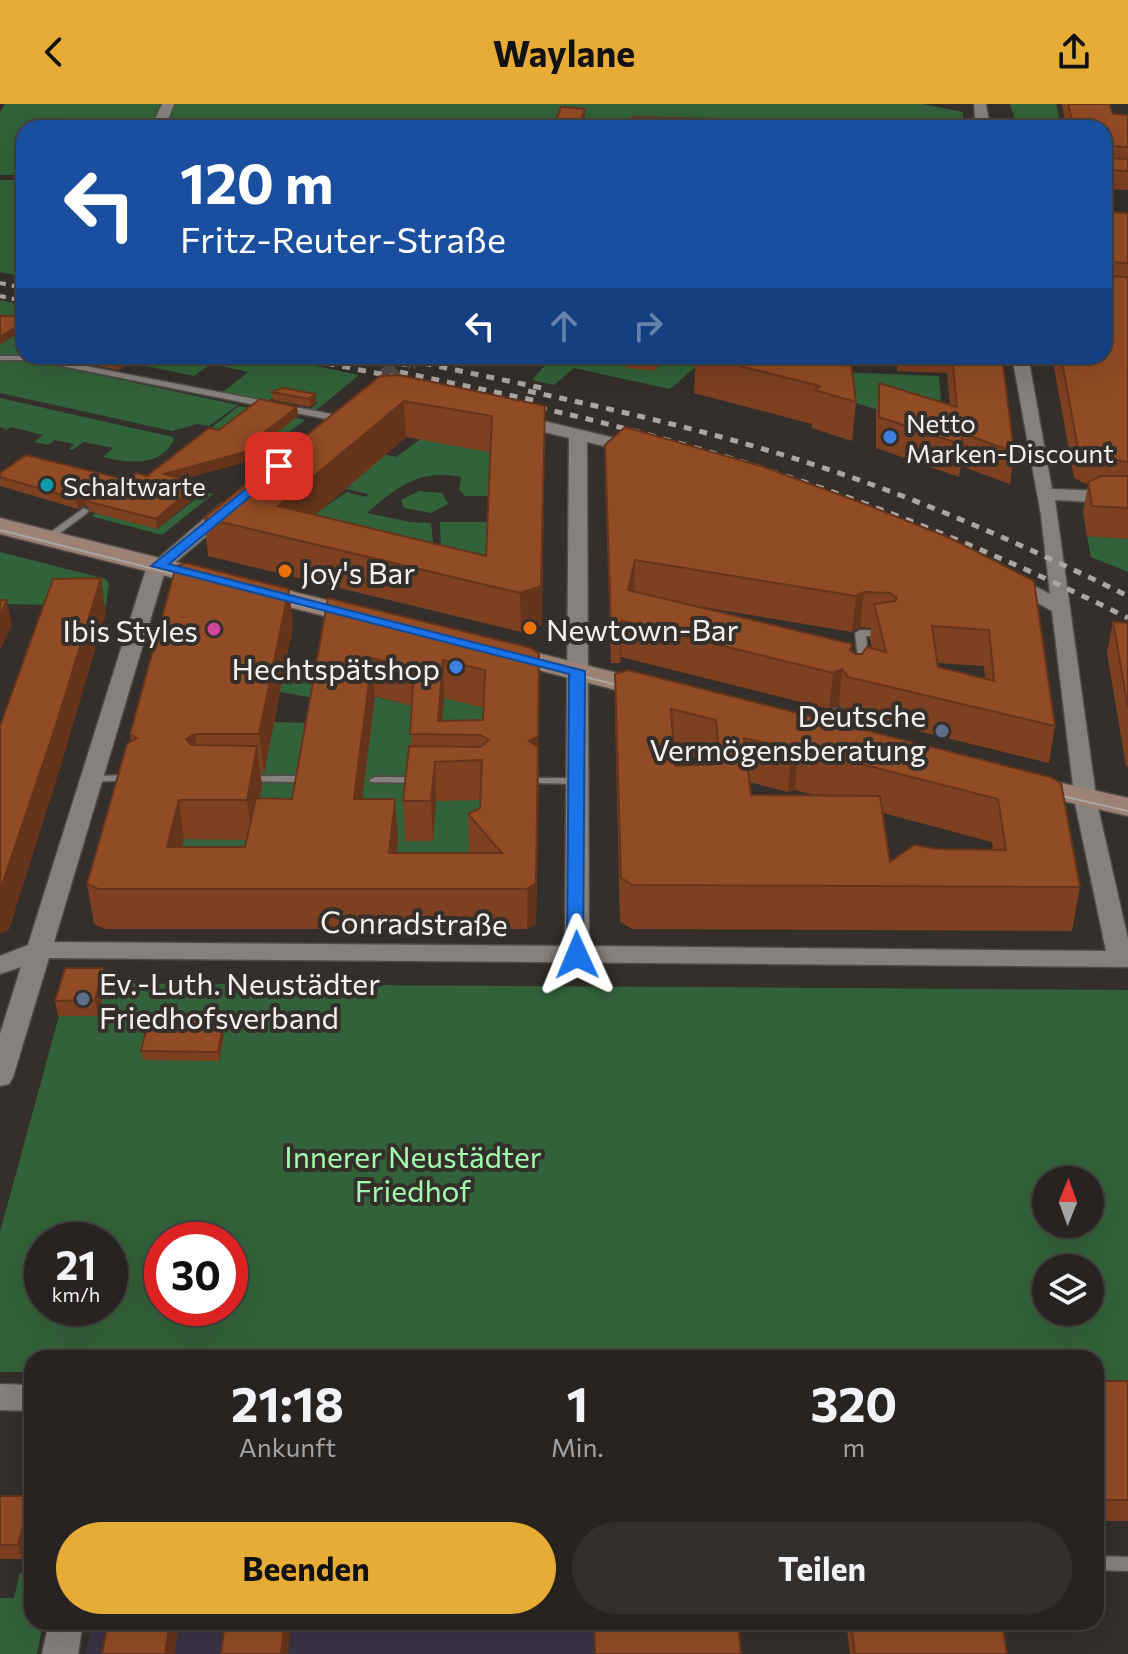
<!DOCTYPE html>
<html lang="de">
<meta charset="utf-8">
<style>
body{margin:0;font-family:Commissioner,sans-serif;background:#332f2d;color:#f1f3f6;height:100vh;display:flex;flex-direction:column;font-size:30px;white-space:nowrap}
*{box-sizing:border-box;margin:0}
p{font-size:26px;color:#a4a4a5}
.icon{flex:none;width:44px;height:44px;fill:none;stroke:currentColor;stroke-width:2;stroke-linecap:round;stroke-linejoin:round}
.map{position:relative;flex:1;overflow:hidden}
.panel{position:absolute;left:24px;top:1246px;width:1080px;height:280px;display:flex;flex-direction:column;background:#272320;border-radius:24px;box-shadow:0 8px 32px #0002,0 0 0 2px #43403e}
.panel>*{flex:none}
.guide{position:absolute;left:16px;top:16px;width:1096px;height:244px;border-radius:24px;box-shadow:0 8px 32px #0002,0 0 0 2px #43403e;background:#1a4fa0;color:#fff;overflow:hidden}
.needle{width:52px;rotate:1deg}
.tools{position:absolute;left:1032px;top:1062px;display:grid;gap:16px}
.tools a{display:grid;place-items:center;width:72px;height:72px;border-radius:50%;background:#272320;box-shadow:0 8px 32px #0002,0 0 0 2px #43403e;font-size:40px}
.speed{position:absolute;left:24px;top:1118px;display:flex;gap:16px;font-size:40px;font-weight:700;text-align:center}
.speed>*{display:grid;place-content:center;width:104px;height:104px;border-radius:50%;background:#272320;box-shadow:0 8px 32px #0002,0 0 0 2px #43403e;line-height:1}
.speed small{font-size:20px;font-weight:400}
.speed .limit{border:12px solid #d22;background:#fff;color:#111}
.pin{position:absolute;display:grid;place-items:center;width:68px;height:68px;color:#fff;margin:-34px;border-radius:16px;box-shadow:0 4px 12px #0006}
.me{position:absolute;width:88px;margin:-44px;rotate:359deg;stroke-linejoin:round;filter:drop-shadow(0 0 6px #0008)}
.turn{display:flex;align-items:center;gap:28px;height:168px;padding:0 32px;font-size:36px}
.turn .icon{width:104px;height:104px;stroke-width:2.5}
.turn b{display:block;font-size:56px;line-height:68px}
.lanes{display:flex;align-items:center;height:76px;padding:0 32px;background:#0003;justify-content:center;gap:40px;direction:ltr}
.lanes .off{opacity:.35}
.eta{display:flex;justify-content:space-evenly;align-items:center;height:136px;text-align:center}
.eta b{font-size:48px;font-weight:700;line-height:56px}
.cta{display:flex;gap:16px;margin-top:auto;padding:16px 32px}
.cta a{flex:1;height:92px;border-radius:48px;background:#e7ac36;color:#111;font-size:32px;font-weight:700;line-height:92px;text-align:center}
.cta a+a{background:#332f2d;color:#f1f3f6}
header{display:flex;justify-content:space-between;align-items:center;height:104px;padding:0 32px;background:#e7ac36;color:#111;font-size:36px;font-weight:700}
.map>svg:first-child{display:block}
.education{fill:#3a3445}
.green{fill:#326239;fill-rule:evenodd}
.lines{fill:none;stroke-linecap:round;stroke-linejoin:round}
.street-tunnel-far1{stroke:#514c48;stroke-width:15;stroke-dasharray:15 7;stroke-linecap:butt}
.street-tunnel{stroke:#514c48;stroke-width:19;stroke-dasharray:19 9;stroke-linecap:butt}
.lane-casing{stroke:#4f4b48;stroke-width:3}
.street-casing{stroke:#4f4b48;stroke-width:3}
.secondary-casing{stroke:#4f4b48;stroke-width:3}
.lane{fill:#87817d;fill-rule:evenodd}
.street{fill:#87817d;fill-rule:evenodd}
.secondary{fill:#9c8275;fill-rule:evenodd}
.tram{stroke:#aaa6a2;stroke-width:2}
.rail-far1{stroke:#aaa6a2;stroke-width:4;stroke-dasharray:6 6;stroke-linecap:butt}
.rail{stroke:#aaa6a2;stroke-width:5;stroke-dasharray:8 8;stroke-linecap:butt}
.wall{fill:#7d4020;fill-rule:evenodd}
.shaded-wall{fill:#66341a}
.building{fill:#914b25;stroke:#66341a;stroke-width:2;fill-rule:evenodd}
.route{fill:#1a73e8;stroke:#114b97;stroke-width:2}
.shop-dot{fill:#3f7fe0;stroke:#342f2b;stroke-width:3}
.culture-dot{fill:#0f9aa8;stroke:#342f2b;stroke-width:3}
.food-dot{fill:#e8710a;stroke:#342f2b;stroke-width:3}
.hotel-dot{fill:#d1479c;stroke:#342f2b;stroke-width:3}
.service-dot{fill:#5c6f8a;stroke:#342f2b;stroke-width:3}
.labels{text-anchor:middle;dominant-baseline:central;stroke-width:8;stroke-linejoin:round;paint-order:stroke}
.far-poi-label{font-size:26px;fill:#f4f1ee;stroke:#342f2b;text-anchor:start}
.poi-label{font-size:30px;fill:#f4f1ee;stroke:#342f2b;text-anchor:start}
.street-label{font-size:30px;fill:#f4f1ee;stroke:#342f2b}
.park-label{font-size:30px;fill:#a2fcae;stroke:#342f2b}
</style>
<header><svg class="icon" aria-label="back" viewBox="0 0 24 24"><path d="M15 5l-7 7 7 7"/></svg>Waylane<svg class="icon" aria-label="share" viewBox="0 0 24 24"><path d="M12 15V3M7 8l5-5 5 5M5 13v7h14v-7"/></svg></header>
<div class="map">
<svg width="1128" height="1550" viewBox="0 0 1128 1550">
<rect width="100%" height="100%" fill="#342f2b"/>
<polygon class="education" points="92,1518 734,1518 736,1550 86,1550"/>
<g class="green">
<polygon points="5,0 161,0 151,24 24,24 24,71 0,71 0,8"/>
<polygon points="174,0 923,0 963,8 963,24 165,24"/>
<polygon points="1010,0 1056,0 1060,20 1016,18"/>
<polygon points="0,76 24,76 24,173 0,168"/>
<polygon points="0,196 24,201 24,252 35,252 29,256 238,301 209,322 197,320 172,327 0,289"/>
<polygon points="268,252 359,271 314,308 308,307 318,298 278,290 267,298 222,289 248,268 211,260 194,272 146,262 152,256 136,253"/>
<polygon points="517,252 708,252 670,285 574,264 554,281 532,276 547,259"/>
<polygon points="787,266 939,272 943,326 830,291"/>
<path d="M0,294L173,333L174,335C161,364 128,359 103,353L113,344L84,338L72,346L69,345L74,340L55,336L48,341L34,338L43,331L11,323L0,330L6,325L0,323Z"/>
<polygon points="239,302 305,316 260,350 162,362"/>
<path d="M426,331L444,340L495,347L500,392H465L459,386L461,373C419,365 398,382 367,409L410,418L431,419L434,448L441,449L440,418H498L496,456L275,437L347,388L366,393L368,390L346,385L383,350L396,353Z"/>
<polygon points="184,383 213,390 162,431 91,412 96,409 157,425 197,394 172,387"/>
<polygon points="419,387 442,389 448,400 431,409 404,404 401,396"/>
<polygon points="1087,432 1128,435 1128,468 1091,453"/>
<polygon points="0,448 106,475 109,480 106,502 0,500"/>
<path d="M286,556L334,573L366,590L427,606L440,593L486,604L487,681L472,751L176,746ZM270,586L373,605L357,735L316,619L274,618L264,668Z"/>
<path d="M68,879L1128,886V1277H1096V1254H32V1268H0V1128ZM1046,1076H1090V1120H1046ZM42,1136H110V1204H42ZM162,1136H230V1204H162ZM1046,1164H1090V1208H1046Z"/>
<polygon points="20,1469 32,1469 32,1518 43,1518 37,1550 0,1550 0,1494 14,1494"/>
</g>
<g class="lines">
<polyline class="street-tunnel-far1" points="403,258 409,252"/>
<polyline class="street-tunnel" points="382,277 405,256"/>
<g class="lane-casing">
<g id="lane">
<polygon points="0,252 34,252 336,311 340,314 336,317 32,256 0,256"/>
<polygon points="84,404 89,407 87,409 51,436 45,436 45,432"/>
<polygon points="860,526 885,527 890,530 885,533 866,532 869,564 864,567 859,564 855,529"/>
<polygon points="837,604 842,607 828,631 824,632 820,631 819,629 833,605"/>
<polygon points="132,671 138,674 136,676 91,678 85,675 91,672"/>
<polygon points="247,672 296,672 302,675 296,678 243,677 241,675"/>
<polygon points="375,673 420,673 426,676 420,679 371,678 369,676"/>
<polygon points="538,674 577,674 583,677 577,680 534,679 532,677"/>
<polygon points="1096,1452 1128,1453 1128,1467 1096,1466"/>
</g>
</g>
<g class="street-casing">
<g id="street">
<polygon points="162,0 174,0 165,24 151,24"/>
<polygon points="974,0 986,0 990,24 976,24"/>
<polygon points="1012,252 1028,252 1052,385 1128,388 1128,400 1055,396 1097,699 1128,835 1128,863 49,854 13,973 9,980 0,982 0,930 21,863 0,870 0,852 28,841 146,465 221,400 228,398 237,404 235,408 165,467 54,838 565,842 569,334 508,319 508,311 514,310 644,341 647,345 638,350 587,338 589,842 1106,847 1075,699 1052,507 997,476 1000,472 1014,472 1050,490 1041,411"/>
<polygon points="0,1280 32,1281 32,1307 0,1306"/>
<polygon points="49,1518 83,1518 78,1550 42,1550"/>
</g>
</g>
<g class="secondary-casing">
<g id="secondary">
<polygon points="0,414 378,509 382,515 378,521 368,523 0,430"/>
<polygon points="498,539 665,581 669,587 665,593 655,596 488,553 484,547 488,541"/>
<polygon points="1022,670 1128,694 1128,712 1011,685 1007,679 1011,673"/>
</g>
</g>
<use href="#lane" class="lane"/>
<use href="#street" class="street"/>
<use href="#secondary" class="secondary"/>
<g class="tram">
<polyline points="0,426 194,475"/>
<polyline points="268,493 345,513"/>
<polyline points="516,555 636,586"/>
<polyline points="1044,688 1128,707"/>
</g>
<g class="rail-far1">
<polyline points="0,179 24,184"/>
<polyline points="0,192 24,197"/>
<polyline points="294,252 321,258"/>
<polyline points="365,252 393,258"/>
<polyline points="405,255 417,258"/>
</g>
<g class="rail">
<polyline points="311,256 410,276"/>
<polyline points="383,256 415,262"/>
<polyline points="408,256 542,284"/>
<polyline points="400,268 537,297"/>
<path d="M528,287C630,309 733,333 833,367C934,401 1032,445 1128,492"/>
<path d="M523,300C740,348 929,415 1128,514"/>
</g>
</g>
<g class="wall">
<polygon points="1062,0 1109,0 1113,10 1128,11 1128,86 1104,85 1104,24 1066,24"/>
<polygon points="1104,108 1128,109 1128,435 1087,432 1083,408 1088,381 1074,374 1052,252 1104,252"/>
<polygon points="82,252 137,252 119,266 83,259"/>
<polygon points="626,252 663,252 655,267 626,264"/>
<polygon points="696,252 844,252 843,261 856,298 852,337 812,324 812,320 694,289"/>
<polygon points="897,252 1002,252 1014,348 1010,380 961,362 959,373 876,344 876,309 879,279 950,300 947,269 897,267"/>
<path d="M380,272L545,302L542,521L521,528L208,452L204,414ZM406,333L490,348L486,452L315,411Z"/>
<polygon points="272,288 316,290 316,298 310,303 273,296"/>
<polygon points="297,303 298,312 252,348 253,356 183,375 198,379 200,389 157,425 91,408 86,401 78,405 0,382 0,369 127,376 147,372 219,326"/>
<path d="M605,341L950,434L1055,622L1049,659L844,609L839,601L829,605L621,553L620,559H611L605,374ZM685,500L852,528L860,523L871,524L870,535L872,544L862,550H856L851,547L852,540ZM937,559L984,562L985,574L938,563Z"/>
<path d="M289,485L293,522L264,669H260L262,681L259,694L292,695L328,494L531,544L539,671L536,820L527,825H105L94,820L87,780L131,638L130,630ZM375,592L412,602L411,642L403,697L405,737H433L436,697L480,696V704L468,710L469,749H396L398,735L362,695ZM444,594L484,604L483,616L442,617ZM184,735L247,736L245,743H182Z"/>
<polygon points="1113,518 1128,519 1128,663 1126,662 1107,549"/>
<path d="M615,570L1050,673L1080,783L1072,827L632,825L620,818L615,612ZM674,648L713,658L714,660L675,662ZM749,678L788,688L795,686L814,691H751ZM883,709L992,738L993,746L938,745L890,758Z"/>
<polygon points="106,879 98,912 58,912 55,897"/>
<polygon points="226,919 219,957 143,956 141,947"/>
<rect x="1096" y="1277" width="32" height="140"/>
<polygon points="0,1392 31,1392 32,1415 22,1455 0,1455"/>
<polygon points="108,1518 291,1518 288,1550 221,1550 224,1527 178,1527 174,1550 102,1550"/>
<polygon points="846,1518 1002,1518 1007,1550 850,1550"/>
</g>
<g class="shaded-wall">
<polygon points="585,5 585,24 577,24"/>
<polygon points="24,218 24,225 0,241 0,233"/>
<polygon points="126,252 137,252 119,266 118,258"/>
<polygon points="655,252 663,252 655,267"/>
<polygon points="316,290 316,298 310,303 309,295"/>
<polygon points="404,297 406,333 288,434 278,402"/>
<polygon points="545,302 542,521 521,528 520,489"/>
<polygon points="297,303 298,312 252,348 253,356 165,380 164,370 249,340"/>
<polygon points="198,379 200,389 157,425 156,415"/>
<polygon points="84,391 86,401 78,405 76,395"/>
<polygon points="635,456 634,491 628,521 628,486"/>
<polygon points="101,474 106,510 61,661 9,826 0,830 0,787"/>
<polygon points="289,485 293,522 264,669 259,630"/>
<polygon points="864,488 860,523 852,528 856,492"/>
<polygon points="7,496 12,520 0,547 0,513"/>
<polygon points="622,517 621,553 620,559 620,524"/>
<polygon points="372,554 375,592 357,735 354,695"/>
<polygon points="443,556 444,594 441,630 438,617"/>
<polygon points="842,565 839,601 829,605 833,569"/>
<polygon points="539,588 536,820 527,825 529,637"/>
<polygon points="195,630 200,669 186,635"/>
<polygon points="257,642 262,681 252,736 247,696"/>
<polygon points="798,644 795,686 788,688 791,645"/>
<polygon points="435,658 436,697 433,737 431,697"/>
<polygon points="395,695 398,735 392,785 389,749"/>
<polygon points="179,696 184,735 173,783 167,743"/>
<polygon points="104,864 106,879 98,912 95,896"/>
<polygon points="225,910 226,919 219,957 218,948"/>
<polygon points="31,1392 32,1415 22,1455 18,1441"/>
<polygon points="170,1518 176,1518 178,1527 174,1550 165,1550"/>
<polygon points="285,1518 291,1518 288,1550 281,1550"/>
</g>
<g class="building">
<polygon points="1068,0 1109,0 1113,10 1128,11 1128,43 1105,42 1105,54 1128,55 1128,67 1104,66 1104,24 1074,24"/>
<polygon points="561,3 585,5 577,24 553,24"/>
<polygon points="632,13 717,15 717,24 630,24"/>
<polygon points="1104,108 1128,109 1128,159 1106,158 1106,172 1128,173 1128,358 1100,354 1078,345 1061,252 1104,252"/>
<polygon points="0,212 24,212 24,218 0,233"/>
<polygon points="85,252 126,252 118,258"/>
<polygon points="699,252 810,252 846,262 851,258 856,298 815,286 820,282"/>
<polygon points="952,252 1002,252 1014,348 962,329 963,341 879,313 879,279 957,303"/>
<path d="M399,271L545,302L541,482L520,489L204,414L380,272ZM404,297L492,312L486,452L278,402Z"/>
<polygon points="283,284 316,290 309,295 272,288"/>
<polygon points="260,295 297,303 249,340 252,346 164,370 198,379 156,415 90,398 84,391 76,395 0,373 0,369 26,351 127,376 136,369 147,372 209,324 219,326"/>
<path d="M625,323L764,363L862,399L950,434L1034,477L1055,622L848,573L842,565L833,569L622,517L620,524L611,523L605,341ZM635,456L856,492L864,488L890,489L897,494L895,497L874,500L886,548L867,543L862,550H856L850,546L852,540L628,486ZM932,522L989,526L994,577L938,563Z"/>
<polygon points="1101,372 1128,372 1128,404 1092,402 1088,378"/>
<path d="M186,459L289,485L259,630H195L186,635L191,641L257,642L247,696H179L167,743H245L256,694L292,695L328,494L531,544L539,550L538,632L529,637L538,643L536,779L527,785H98L87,780L127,640L137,634L130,630L176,462ZM372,554L414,565L410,630L480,631L489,636L480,643L409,642L403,697H431L435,658L482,656L480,704L468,710L502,749H389L395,695H354ZM443,556L485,566L483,616L438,617Z"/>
<polygon points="101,474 55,624 0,787 0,622 53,475"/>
<polygon points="0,496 7,496 0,513"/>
<polygon points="1113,518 1128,519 1128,604"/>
<path d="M628,566L1050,673L1061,679L1080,783L633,781L621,774L615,570ZM671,605L716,616L720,660L675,662ZM744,634L791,645L798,644L998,695L1006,746L938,745L914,741L890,758L880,692L751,691Z"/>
<polygon points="65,864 104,864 95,896 55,897"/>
<polygon points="150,910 225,910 218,948 141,947"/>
<rect x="1096" y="1277" width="32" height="119"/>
<polygon points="0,1392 31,1392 18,1441 0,1441"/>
<polygon points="108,1518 170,1518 165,1550 102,1550"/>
<polygon points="225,1518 285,1518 281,1550 221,1550"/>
<polygon points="594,1518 738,1518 741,1550 595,1550"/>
<polygon points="851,1518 1002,1518 1007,1550 855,1550"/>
</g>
<polygon class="route" points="279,358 283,359 283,365 169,460 585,567 583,856 570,856 567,851 569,570 151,462"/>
<g class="shop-dot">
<circle cx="890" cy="333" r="8"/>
<circle cx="456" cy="563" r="8"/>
</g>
<circle class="culture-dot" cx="47" cy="381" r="8"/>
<g class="food-dot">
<circle cx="285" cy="467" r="8"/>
<circle cx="530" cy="524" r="8"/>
</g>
<circle class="hotel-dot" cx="214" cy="525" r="8"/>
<g class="service-dot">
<circle cx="942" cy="627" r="8"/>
<circle cx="83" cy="895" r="8"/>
</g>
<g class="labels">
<g class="far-poi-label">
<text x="906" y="318">Netto<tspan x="906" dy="30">Marken-Discount</tspan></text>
<text x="63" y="381">Schaltwarte</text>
</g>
<g class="poi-label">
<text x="301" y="467">Joy's Bar</text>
<text x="546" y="524">Newtown-Bar</text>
<text x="198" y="525" text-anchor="end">Ibis Styles</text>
<text x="440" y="563" text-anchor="end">Hechtspätshop</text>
<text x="926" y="610" text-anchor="end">Deutsche<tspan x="926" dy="34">Vermögensberatung</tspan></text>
<text x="99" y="878">Ev.-Luth. Neustädter<tspan x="99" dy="34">Friedhofsverband</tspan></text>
</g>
<g class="street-label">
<text transform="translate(414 818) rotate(1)">Conradstraße</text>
</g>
<g class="park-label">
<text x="413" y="1051">Innerer Neustädter<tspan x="413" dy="34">Friedhof</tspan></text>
</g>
</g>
</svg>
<div class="tools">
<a><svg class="needle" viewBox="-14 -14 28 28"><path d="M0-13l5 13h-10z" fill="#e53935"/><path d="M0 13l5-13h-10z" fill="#a4a4a5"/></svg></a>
<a><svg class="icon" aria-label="layers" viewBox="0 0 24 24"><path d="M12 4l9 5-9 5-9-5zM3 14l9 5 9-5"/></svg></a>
</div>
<div class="speed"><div>21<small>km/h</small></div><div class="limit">30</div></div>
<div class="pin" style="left:279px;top:362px;background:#d93025"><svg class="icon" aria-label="arrive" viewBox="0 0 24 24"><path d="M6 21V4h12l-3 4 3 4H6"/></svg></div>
<svg class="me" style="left:577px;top:851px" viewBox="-20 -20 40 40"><path d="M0-17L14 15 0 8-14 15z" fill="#1a73e8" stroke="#fff" stroke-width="4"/></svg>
<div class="guide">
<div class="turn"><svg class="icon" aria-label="left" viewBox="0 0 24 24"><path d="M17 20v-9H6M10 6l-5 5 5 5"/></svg><div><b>120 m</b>Fritz-Reuter-Straße</div></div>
<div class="lanes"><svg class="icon" aria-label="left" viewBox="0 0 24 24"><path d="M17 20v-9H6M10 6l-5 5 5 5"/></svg><svg class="icon off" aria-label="ahead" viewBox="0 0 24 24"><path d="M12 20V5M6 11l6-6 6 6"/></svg><svg class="icon off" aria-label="right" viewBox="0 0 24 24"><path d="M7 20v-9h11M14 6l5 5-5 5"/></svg></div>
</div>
<section class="panel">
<div class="eta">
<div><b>21:18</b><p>Ankunft</p></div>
<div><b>1</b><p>Min.</p></div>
<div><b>320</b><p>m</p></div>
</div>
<div class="cta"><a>Beenden</a><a>Teilen</a></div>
</section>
</div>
